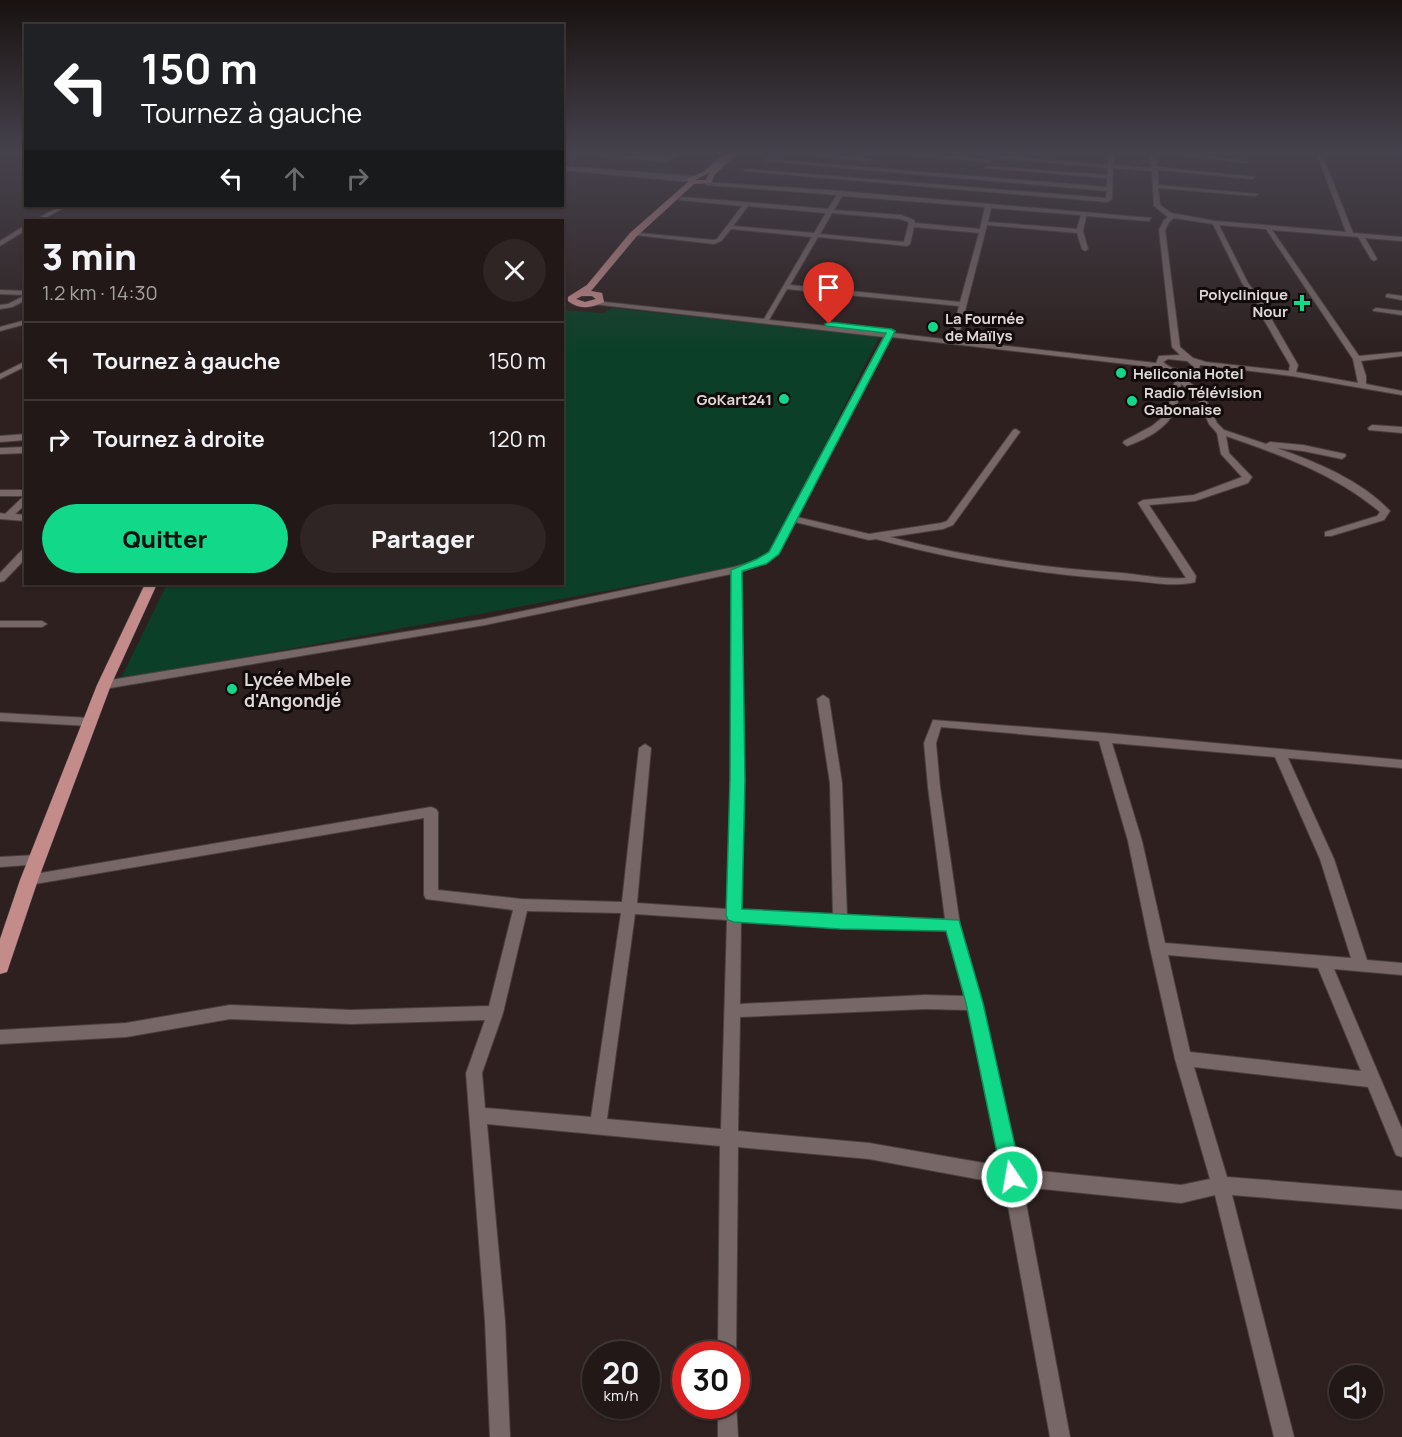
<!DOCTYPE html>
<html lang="fr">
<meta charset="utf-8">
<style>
body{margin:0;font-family:Manrope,sans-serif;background:#2e2524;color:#f1f3f6;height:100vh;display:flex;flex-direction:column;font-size:22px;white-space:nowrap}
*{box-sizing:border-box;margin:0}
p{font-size:20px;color:#a2a0a1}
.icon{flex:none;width:33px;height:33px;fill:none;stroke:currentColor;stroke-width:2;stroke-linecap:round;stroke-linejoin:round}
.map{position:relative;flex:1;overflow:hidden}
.side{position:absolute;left:24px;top:219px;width:540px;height:366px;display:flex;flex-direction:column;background:#221817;border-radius:0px;box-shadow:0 2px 4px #0004,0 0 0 2px #3f3736}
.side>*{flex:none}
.guide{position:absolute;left:24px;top:24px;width:540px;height:183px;border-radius:0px;box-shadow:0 2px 4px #0004,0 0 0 2px #3f3736;background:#202124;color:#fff;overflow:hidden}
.buttons{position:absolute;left:1329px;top:1365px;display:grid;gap:12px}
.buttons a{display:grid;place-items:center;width:54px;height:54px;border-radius:50%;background:#221817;box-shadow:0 2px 4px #0004,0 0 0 2px #3f3736;font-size:30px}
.speed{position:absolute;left:582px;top:1341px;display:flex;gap:12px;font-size:30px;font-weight:700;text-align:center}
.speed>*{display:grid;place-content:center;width:78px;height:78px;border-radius:50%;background:#221817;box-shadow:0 2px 4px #0004,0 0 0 2px #3f3736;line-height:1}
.speed small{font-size:15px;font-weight:400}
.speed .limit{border:9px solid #d22;background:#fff;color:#111}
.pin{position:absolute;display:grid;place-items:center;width:51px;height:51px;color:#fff;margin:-62px -26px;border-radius:50% 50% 50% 0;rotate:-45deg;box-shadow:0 0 6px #0007}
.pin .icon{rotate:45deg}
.me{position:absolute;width:66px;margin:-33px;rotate:348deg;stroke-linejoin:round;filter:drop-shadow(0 0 4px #0008)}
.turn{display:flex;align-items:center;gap:21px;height:126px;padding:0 18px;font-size:27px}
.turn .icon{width:78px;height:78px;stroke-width:2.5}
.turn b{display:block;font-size:42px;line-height:51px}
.lanes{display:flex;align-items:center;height:57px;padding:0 18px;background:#0003;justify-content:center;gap:30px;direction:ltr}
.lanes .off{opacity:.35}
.round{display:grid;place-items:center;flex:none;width:63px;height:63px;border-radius:32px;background:#2e2524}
.headline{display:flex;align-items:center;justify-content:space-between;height:102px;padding:0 18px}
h1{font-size:36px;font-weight:800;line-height:45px}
.button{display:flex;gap:12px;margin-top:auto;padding:12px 18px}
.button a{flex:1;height:69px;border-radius:36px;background:#12d98a;color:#111;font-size:24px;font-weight:800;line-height:69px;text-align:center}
.button a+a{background:#2e2524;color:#f1f3f6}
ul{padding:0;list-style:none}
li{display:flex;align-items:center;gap:18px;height:78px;padding:0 18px;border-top:2px solid #3f3736}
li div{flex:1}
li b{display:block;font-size:22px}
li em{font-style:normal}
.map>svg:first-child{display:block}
.green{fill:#0b3f27}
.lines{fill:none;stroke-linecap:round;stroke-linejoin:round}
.minor-casing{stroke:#4a3f3f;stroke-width:2}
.major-casing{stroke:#4a3f3f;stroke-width:1}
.minor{fill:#776766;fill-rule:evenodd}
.major{fill:#c38b8a;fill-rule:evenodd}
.route{fill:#12d98a;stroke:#0c8d5a;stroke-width:1.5}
.poi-dot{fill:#12d98a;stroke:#110b0b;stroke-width:2}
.labels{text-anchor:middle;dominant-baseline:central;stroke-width:6;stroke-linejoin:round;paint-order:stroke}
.far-poi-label{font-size:15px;font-weight:bold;fill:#e0d7d7;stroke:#110b0b;text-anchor:start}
.poi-label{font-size:18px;font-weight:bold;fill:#e0d7d7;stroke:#110b0b;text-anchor:start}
</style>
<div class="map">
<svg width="1402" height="1437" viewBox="0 0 1402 1437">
<rect width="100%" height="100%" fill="#2d201f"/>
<polygon class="green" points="613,308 879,337 772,550 758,559 741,566 120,680 167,584 562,584 563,310 603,313"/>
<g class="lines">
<g class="minor-casing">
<g id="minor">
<polygon points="577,154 664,158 674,154 681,154 665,162"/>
<polygon points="798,154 819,154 872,159 869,161"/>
<polygon points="895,154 918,154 992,160 989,162"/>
<path d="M1108,154H1114L1113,165L1151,168L1150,154H1155L1157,167L1255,177L1252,179L1158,170V185L1258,194L1255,196L1158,188L1160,205L1171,213L1215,221L1346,232L1317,154H1322L1353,233L1402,237V241L1365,238L1377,259L1374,261L1371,259L1358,237L1272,230L1359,356L1402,352V356L1361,361L1366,376V384L1402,391V395L1292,376L1200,365L1198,372L1186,374L1184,378L1203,393L1217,423L1224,430L1266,444L1270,442L1303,445L1345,454L1346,456L1342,459L1303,451L1277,448C1316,462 1361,480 1390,511L1384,520L1331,536H1325V532L1377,516L1380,512C1335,474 1281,455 1226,436L1229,453L1252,477L1248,483L1195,501L1149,505L1196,576L1195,582L1191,583C1168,587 1146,581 1123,580C1039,574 957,561 876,539L869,540L795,522C777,556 779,560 741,572L743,780L741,910L833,916L830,783L817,699L823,695L829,699L842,783L847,916L945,919L928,787L924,743L933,720L1104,733L1402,760V768L1288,758L1334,859L1367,960L1402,963V975L1334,969L1402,1129V1157L1396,1155L1368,1087L1194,1067L1227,1177L1402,1191V1209L1232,1195L1294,1437H1274L1215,1195L1181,1203L1023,1187L1070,1437H1050L1004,1184L869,1159L738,1147L736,1357V1354H718L720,1146L487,1124L505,1321L510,1437H490L485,1321L466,1073L485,1020L351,1024L230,1019L126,1037L0,1044V1030L126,1023L230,1005L351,1010L489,1006L513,910L426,899L424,895V818L29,885L24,884L22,880L24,876L29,875L431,807L436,809L438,812V890L521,899L622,902L639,748L645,744L651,748L637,903L727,909L731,780V574L485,625L104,689L98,685L104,681L485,619L734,567L758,560L769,552L884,337L593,304L592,303L595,301L764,319L812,237L731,229L721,241L714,244L636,235L639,233L713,240L717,239L742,206L679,200L681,197L828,209L837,195L706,185L704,182L841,191L1151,218L1149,221L1086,216L1083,231L1088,249L1085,251L1082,249L1077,233L987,225L958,338L955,340L1156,363L1159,356L1180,355L1172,347L1159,230L1164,220L1168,217L1154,206L1152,171L1113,168L1112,199L1107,202L743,171L746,169L1106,198L1107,191L764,161L767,159L1107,187V178L984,168L987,166L1107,175L1108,168L987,157L990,155L1108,165ZM842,196L985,207L980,229L915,223L914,220L901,215L834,210ZM748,206L826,213L814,233L733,226ZM991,208L1081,215L1077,229L988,222ZM832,213L900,219L909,222L904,242L820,234ZM1174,218L1213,224L1242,283L1261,308L1264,320L1290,365L1289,371L1206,362L1193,358L1180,347L1165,230L1169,222ZM1219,225L1266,229L1353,359L1358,383L1296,372L1298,365L1272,320L1267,308L1248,283ZM914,227L979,233L960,302L790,285L818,237L907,246L910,244ZM787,289L959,306L951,340L893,333L895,331L891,329L887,332L769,320ZM891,337L1161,368L1175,380L1169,405L1163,417L1152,426L1124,441L1123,443L1127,446C1144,440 1166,429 1174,412C1179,404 1179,393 1181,384L1197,396L1209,424L1217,433L1221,454L1242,477L1194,495L1143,500L1138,503L1186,578C1164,580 1143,575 1122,573C1043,568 966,557 890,537L943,529L953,525L1020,432L1016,429L1013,430L947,521L941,523L869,534L797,517ZM1168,359L1187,361L1193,366L1192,368C1181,371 1172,370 1163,362ZM941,727L1099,741L1128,841L1150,948L1175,1059L1210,1179L1181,1185L1019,1169L982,1003L960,925L940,787L936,743ZM1112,743L1275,757L1320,859L1351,958L1165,943L1142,841ZM527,911L621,913L591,1117L485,1108L482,1073L503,1013ZM635,914L727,920L721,1129L607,1119ZM741,921L840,928L947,931L964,996L925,995L740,1004ZM1168,955L1318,968L1361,1071L1190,1052ZM925,1009L968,1010L1001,1166L869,1143L738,1131L740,1017Z"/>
<polygon points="1171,154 1187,154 1248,161 1245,163"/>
<polygon points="562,166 693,176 696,178 689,182 562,170"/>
<polygon points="61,206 67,206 41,220 35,220"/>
<polygon points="26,225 26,230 0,246 0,241"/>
<polygon points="0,290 26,291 26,295 0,294"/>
<polygon points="1388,294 1402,296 1402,300 1386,297 1386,295"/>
<polygon points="26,295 26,300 12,307 0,309 0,305 8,304"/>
<polygon points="1376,308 1402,311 1402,315 1374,311 1373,310"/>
<polygon points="26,320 26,324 0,331 0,327"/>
<polygon points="26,361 26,366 0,379 0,374"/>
<polygon points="1372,425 1402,427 1402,433 1369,430 1368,428"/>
<polygon points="26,434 26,440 0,442 0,436"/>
<polygon points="26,447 26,453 0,454 0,448"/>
<polygon points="0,490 26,490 26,504 15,514 26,515 26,521 0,519 0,513 5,514 24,496 0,496"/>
<polygon points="26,549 26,558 4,581 0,582 0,573 22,550"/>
<polygon points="0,621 42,621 47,624 42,627 0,627"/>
<polygon points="0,713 90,718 96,722 90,726 0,721"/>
<polygon points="36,855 41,856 43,860 41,864 0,867 0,857"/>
<polygon points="736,1402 738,1437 718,1437 718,1406 736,1406"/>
</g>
</g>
<g class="major-casing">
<g id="major">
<path d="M724,154H737L715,174L711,183L694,184L636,237L591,291L602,293L604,302C592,308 579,310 568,301V297L587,285L630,233L688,182L687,179L703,172ZM709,173L706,180H695ZM582,296H592L596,299L585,302L576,299Z"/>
<polygon points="145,584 157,584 111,685 38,880 9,966 7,972 0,974 0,939 20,880 97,685"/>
</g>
</g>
<use href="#minor" class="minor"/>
<use href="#major" class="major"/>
</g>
<linearGradient id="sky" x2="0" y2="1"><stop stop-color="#191211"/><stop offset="0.43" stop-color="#46424d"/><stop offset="1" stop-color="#46424d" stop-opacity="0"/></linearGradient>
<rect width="1402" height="355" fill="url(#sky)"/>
<polygon class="route" points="829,322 891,329 895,331 779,554 766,564 742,571 745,780 742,909 959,920 983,1003 1022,1177 1019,1184 1012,1187 1005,1184 1002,1177 966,1003 946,931 840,929 734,922 728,920 726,915 730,780 731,570 757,559 769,552 886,333 826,326 825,324"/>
<g class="poi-dot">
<path d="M1299 294h6v6h6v6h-6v6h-6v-6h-6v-6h6z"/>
<circle cx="933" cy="327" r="6"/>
<circle cx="1121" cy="373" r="6"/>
<circle cx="784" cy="399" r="6"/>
<circle cx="1132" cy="401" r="6"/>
<circle cx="232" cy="689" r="6"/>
</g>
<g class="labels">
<g class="far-poi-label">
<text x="1288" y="294" text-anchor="end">Polyclinique<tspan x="1288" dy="17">Nour</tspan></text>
<text x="945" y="318">La Fournée<tspan x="945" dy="17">de Maïlys</tspan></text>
<text x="1133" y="373">Heliconia Hotel</text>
<text x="1144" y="392">Radio Télévision<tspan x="1144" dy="17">Gabonaise</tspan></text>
<text x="772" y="399" text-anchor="end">GoKart241</text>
</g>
<g class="poi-label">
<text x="244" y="679">Lycée Mbele<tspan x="244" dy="21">d'Angondjé</tspan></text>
</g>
</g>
</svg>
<div class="buttons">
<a><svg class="icon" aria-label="sound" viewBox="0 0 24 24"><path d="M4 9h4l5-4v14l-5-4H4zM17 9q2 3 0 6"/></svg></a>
</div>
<div class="speed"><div>20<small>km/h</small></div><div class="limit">30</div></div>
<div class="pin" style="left:829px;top:324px;background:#d93025"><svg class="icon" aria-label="arrive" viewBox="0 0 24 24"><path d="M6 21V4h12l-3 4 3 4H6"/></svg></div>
<svg class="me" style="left:1012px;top:1177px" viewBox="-20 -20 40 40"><circle r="17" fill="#12d98a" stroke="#fff" stroke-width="3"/><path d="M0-11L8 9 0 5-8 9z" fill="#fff"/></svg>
<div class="guide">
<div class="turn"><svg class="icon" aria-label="left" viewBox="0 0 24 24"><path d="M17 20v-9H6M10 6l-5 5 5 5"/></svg><div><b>150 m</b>Tournez à gauche</div></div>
<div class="lanes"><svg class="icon" aria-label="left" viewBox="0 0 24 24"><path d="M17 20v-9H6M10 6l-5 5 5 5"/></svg><svg class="icon off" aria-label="ahead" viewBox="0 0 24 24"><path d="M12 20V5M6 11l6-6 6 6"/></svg><svg class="icon off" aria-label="right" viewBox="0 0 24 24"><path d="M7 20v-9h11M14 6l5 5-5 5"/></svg></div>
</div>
<section class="side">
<div class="headline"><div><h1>3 min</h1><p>1.2 km · 14:30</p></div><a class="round"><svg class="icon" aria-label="close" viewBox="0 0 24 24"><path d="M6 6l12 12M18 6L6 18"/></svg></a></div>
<ul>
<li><svg class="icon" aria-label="left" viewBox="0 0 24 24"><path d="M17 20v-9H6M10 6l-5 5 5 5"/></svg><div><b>Tournez à gauche</b></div><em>150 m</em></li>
<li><svg class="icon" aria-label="right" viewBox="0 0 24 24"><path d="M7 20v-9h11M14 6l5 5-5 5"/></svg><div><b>Tournez à droite</b></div><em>120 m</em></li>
</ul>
<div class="button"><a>Quitter</a><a>Partager</a></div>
</section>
</div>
